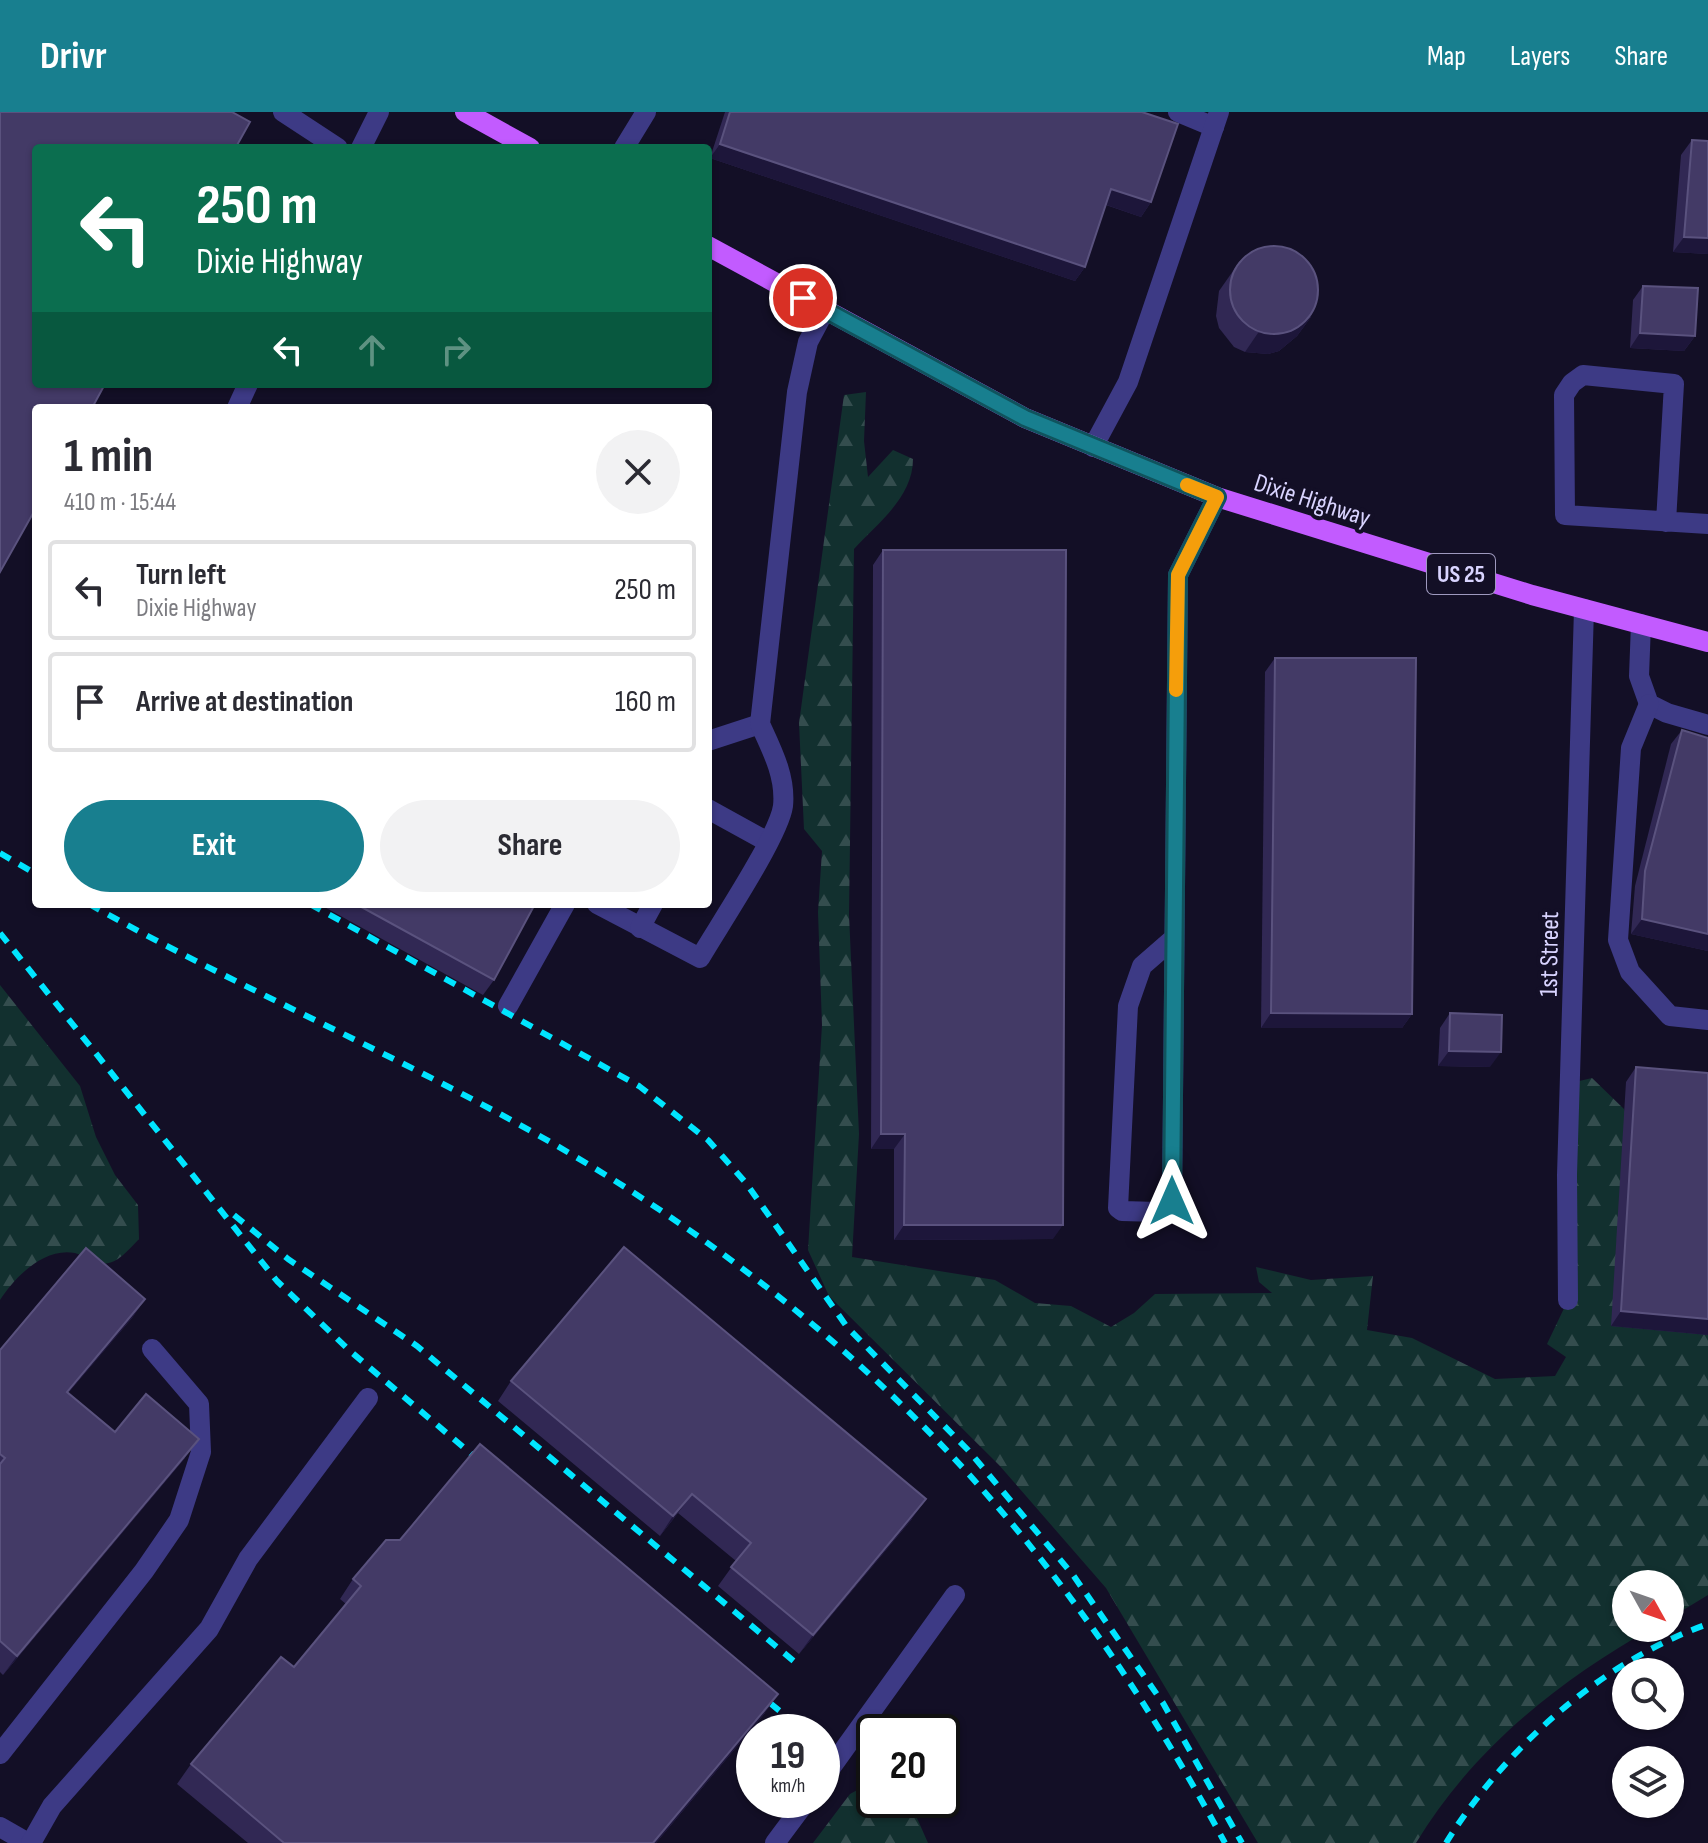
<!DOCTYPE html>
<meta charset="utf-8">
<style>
body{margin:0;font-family:"Sofia Sans Condensed",sans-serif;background:#f2f2f3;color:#2b2b33;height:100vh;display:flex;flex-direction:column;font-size:30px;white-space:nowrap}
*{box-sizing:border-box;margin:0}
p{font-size:26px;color:#7c7c81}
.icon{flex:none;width:44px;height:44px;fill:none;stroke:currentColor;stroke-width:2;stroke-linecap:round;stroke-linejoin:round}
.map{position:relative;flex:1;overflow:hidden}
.details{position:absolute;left:32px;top:292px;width:680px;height:504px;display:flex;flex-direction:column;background:#fff;border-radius:8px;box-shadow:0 2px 6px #0004}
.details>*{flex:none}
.top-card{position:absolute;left:32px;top:32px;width:680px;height:244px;border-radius:8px;box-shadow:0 2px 6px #0004;background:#0b6e4f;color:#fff;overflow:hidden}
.needle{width:52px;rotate:130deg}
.tools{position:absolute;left:1612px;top:1458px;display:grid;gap:16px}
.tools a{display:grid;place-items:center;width:72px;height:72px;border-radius:50%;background:#fff;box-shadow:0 2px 6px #0004;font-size:40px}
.speed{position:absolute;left:736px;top:1602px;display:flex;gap:16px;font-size:40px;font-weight:700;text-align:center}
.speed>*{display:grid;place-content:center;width:104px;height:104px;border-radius:50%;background:#fff;box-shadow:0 2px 6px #0004;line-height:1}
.speed small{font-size:20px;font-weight:400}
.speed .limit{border:4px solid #111;border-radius:12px;background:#fff;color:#111}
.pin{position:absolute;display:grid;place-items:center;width:68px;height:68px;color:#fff;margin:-34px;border:4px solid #fff;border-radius:50%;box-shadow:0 2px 8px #0007}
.me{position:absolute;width:88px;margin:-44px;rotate:0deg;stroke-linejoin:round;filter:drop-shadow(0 0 6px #0008)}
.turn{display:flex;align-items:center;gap:28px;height:168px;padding:0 32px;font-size:36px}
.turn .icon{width:104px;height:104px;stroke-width:2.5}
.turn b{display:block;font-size:56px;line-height:68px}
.lanes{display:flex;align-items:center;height:76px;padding:0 32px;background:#0003;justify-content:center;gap:40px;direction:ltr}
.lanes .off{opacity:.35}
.round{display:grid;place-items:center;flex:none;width:84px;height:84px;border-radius:42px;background:#f2f2f3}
.overview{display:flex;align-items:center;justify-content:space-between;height:136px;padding:0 32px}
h1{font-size:48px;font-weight:700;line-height:60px}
.button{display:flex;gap:16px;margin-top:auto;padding:16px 32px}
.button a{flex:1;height:92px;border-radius:48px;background:#187f8f;color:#fff;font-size:32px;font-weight:700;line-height:92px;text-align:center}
.button a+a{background:#f2f2f3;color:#2b2b33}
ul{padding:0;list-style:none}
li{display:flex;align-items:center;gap:24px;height:100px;margin:0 16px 12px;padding:0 16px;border:4px solid #e1e1e2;border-radius:8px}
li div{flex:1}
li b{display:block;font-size:30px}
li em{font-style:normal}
header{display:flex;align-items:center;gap:48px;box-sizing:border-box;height:112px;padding:0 40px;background:#187f8f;color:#fff}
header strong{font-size:38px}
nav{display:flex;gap:44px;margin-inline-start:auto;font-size:28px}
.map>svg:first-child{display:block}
.forest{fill:url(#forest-firs)}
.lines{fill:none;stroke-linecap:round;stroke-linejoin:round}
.minor{stroke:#3d3a85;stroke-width:20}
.major{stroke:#c25bff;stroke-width:20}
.rail{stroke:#00e5ff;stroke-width:6;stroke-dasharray:12 10;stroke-linecap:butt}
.wall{fill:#312854}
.shaded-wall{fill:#1d163a}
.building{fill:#433a66;stroke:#5a527e;stroke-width:2}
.route-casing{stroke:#10535d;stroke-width:20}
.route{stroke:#187f8f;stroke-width:14}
.slow{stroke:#f59e0b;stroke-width:14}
.labels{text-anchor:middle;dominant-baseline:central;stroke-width:8;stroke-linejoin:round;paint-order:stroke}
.shield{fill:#130f26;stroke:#9e99be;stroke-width:2}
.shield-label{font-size:24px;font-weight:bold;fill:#d9d4ff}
.street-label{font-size:26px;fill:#d9d4ff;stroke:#130f26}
</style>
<header>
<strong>Drivr</strong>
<nav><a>Map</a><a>Layers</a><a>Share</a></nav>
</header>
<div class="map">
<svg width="1708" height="1731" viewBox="0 0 1708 1731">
<defs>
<pattern id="forest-firs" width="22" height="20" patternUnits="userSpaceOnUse" patternTransform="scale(2)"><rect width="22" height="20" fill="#12302f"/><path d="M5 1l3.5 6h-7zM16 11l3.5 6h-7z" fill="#344d4e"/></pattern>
</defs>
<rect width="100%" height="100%" fill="#130f26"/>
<g class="forest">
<path d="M866,280L864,329L868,365L893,338L913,347C913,385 878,411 854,437L849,803L859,1022L852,1145L995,1168L1035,1191L1071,1194L1111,1215L1134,1201L1155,1182L1272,1181L1259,1170L1256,1155L1311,1168L1373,1164L1367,1218L1412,1226L1495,1267L1555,1264L1566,1245L1547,1232L1568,1188L1571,971L1592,966L1624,997L1708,1223V1483L1670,1506V1472H1626V1516H1652C1558,1569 1472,1638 1416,1731H1258L1106,1476L999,1353L829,1184L808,1138L822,913L818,800L822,739L804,717L799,611L844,283Z"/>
<path d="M0,873L80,974L96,1025L115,1063L138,1093L139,1127C128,1138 116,1155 98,1151C90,1150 83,1143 75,1141C44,1135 15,1165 0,1188Z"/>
<polygon points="874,1669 874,1688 909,1688 928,1731 813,1731 850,1682"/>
</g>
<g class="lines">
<g class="minor">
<polyline points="283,0 338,36"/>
<polyline points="1178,0 1214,15"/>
<polyline points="361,36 379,0"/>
<polyline points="624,36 646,0"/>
<polyline points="237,296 248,272"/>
<polyline points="1093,335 1128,270 1219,0"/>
<polyline points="1666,410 1674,272 1583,263 1572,271 1564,283 1565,403 1708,412"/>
<polyline points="1641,512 1639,564 1649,592 1667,601 1708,613"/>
<polyline points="1649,592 1631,636 1618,828 1630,860 1670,904 1708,908"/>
<polyline points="708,629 760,612"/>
<polyline points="708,697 768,730"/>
<path d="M597,792L700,846C718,815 779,724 783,694C786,665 772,638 760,612L797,280L808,230L825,198"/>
<polyline points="640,816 653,792"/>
<polyline points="1173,827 1142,854 1128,894 1118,1096 1122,1099 1158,1100 1172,1089 1178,463 1217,385"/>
<polyline points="508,894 565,792"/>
<polyline points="1568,1188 1567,1063 1584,497"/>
<polyline points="0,1642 144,1459 179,1408 201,1340 199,1292 152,1237"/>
<polyline points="822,1668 955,1483"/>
<polyline points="0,1715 28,1731"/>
<polyline points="31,1731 52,1694 209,1517 248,1447 368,1286"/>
<polyline points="775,1731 807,1688"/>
</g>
<g class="major">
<polyline points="465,0 530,36"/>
<polyline points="708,134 1025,306 1217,385 1532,483 1708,530"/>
</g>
<g class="rail">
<polyline points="0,741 36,762"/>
<path d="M89,792C267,892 459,968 631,1079C896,1250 1076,1454 1225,1731"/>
<polyline points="310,792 639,974 708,1028 746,1071 847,1215 968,1338 1073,1463 1163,1591 1242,1731"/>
<polyline points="0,821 277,1169 350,1239 489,1357"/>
<polyline points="234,1103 288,1147 417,1234 796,1551"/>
<polyline points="753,1577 781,1600"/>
<path d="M1446,1731C1504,1637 1602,1549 1708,1512"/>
</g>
</g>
<g class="wall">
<polygon points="725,0 1142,0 1151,90 1141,105 1106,93 1085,155 1075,169 710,46"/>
<polygon points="1692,28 1708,142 1673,140 1681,43"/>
<polygon points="1240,149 1311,205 1297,224 1279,239 1268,242 1245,240 1234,235 1219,216 1216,204 1219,179"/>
<polygon points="1643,174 1695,224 1684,239 1630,236 1633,188"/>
<polygon points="883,438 1053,1127 894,1128 894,1037 871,1037 873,453"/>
<polygon points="1275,546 1412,902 1402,916 1261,916 1265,560"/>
<polygon points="1682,618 1708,626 1708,839 1631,822 1635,774 1671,632"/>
<polygon points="319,792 535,792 494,868 483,883"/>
<polygon points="1450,901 1490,955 1438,954 1440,916"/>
<polygon points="1636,955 1708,961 1708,1223 1611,1214 1626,970"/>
<polygon points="145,1187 132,1206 68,1281 115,1320 185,1346 3,1563 0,1560 0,1238"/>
<polygon points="511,1269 912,1407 799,1542 718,1474 736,1449 678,1401 660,1424 498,1289"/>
<polygon points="353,1467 765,1601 656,1731 248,1731 177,1672 191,1652 294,1555 346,1492 340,1487"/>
</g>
<g class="shaded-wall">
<polygon points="720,32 1085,155 1075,169 710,46"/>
<polygon points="1111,77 1151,90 1141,105 1101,91"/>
<polygon points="1684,125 1708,126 1708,142 1673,140"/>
<polygon points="1311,205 1297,224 1279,239 1268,242 1245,240 1258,221"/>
<polygon points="1640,221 1695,224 1684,239 1630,236"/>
<polygon points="1642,807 1708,822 1708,839 1631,822"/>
<polygon points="1271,901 1412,902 1402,916 1261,916"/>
<polygon points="1449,939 1501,940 1490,955 1438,954"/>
<polygon points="881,1022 905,1022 894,1037 871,1037"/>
<polygon points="904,1113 1063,1113 1053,1127 894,1128"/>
<polygon points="145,1187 132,1206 53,1299 67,1280"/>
<polygon points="1621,1199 1708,1207 1708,1223 1611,1214"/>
<polygon points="199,1327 185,1346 3,1563 17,1544"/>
<polygon points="692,1382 678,1401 660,1424 673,1404"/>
<polygon points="926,1387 912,1407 799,1542 813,1523"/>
<polygon points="778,1582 765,1601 656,1731 653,1731"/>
</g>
<g class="building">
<polygon points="0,0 232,0 250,10 236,35 238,36 36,36 36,272 105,272 92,296 36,296 36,396 0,460"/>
<polygon points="730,0 1142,0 1178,12 1151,90 1111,77 1085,155 720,32"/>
<polygon points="1692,28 1708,29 1708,126 1684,125"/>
<circle cx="1274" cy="178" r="44"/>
<polygon points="1643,174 1698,176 1695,224 1640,221"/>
<polygon points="883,438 1066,438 1063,1113 904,1113 905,1022 881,1022"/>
<polygon points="1275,546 1416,546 1412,902 1271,901"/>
<polygon points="1682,618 1708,626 1708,822 1642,807 1645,759"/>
<polygon points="356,792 535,792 494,868"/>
<polygon points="1450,901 1502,903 1501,940 1449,939"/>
<polygon points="1636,955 1708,961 1708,1207 1621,1199"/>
<polygon points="624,1135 926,1387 813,1523 731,1455 751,1431 692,1382 673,1404 511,1269"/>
<polygon points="86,1136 145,1187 67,1280 115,1320 146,1282 199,1327 17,1544 0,1529 0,1352 5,1346 0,1342 0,1238"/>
<polygon points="480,1332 778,1582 653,1731 284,1731 191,1652 281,1545 294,1555 361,1474 353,1467 386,1428 400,1428"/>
</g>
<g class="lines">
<g class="route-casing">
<polyline id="route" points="803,186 1025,306 1217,385 1178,463 1172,1089"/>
</g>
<use href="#route" class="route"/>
<polyline class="slow" points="1176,578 1178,463 1217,385 1187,373"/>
</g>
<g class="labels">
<rect class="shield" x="1427" y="442" width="68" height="40" rx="6"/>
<g class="shield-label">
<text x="1461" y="462">US 25</text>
</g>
<g class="street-label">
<text transform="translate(1312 389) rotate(18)">Dixie Highway</text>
<text transform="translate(1550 842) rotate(-89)">1st Street</text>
</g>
</g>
</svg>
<div class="tools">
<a><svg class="needle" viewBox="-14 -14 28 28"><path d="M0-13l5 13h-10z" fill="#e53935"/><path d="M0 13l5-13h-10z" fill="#7c7c81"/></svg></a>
<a><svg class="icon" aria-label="search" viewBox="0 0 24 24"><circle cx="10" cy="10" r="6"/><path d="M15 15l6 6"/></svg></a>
<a><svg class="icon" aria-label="layers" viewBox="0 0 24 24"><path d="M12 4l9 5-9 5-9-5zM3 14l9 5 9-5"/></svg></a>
</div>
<div class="speed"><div>19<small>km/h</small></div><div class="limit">20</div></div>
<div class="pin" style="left:803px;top:186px;background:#d93025"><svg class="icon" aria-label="arrive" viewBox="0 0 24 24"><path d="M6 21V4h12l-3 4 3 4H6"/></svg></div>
<svg class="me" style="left:1172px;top:1089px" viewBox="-20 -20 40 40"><path d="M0-17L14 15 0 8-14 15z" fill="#187f8f" stroke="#fff" stroke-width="4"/></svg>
<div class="top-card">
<div class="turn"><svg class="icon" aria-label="left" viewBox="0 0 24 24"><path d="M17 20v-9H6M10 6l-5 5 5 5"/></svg><div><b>250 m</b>Dixie Highway</div></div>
<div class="lanes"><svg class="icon" aria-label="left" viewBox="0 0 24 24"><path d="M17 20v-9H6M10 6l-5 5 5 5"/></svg><svg class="icon off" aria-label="ahead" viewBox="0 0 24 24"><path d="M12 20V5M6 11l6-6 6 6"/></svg><svg class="icon off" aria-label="right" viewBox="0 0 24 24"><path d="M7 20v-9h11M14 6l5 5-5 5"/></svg></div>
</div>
<section class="details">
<div class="overview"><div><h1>1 min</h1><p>410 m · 15:44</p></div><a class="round"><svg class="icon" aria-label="close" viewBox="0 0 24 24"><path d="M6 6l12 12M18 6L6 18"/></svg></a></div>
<ul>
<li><svg class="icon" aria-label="left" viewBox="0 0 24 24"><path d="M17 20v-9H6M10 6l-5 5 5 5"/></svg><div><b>Turn left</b><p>Dixie Highway</p></div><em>250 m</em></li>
<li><svg class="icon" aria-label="arrive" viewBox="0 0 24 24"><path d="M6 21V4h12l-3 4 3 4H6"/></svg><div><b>Arrive at destination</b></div><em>160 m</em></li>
</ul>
<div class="button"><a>Exit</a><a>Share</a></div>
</section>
</div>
